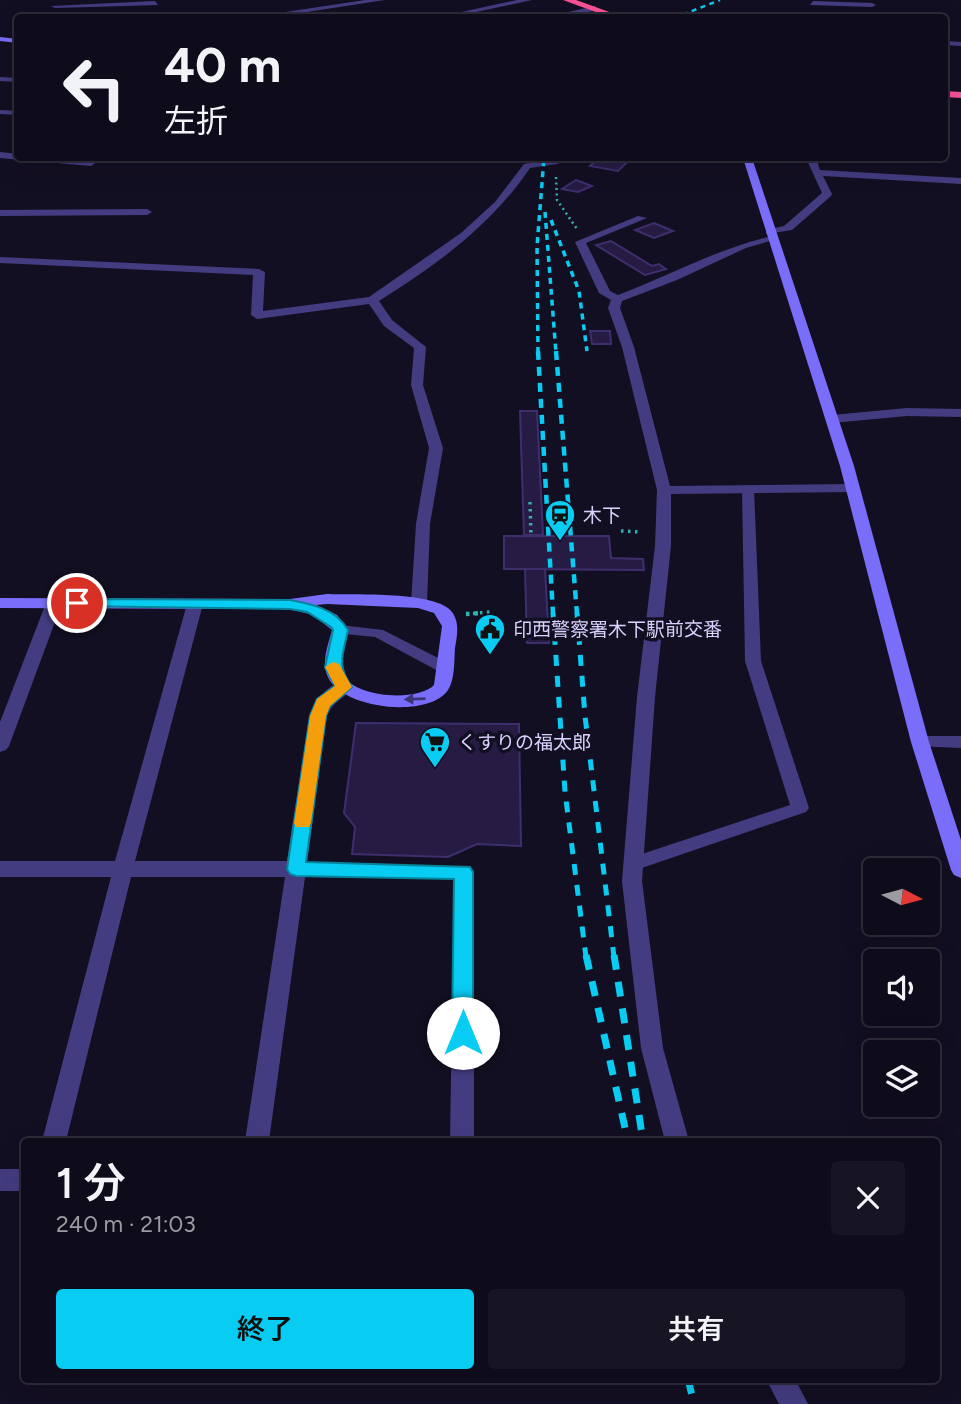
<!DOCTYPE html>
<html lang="ja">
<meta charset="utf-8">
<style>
body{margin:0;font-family:Figtree,"Noto Sans JP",sans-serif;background:#171423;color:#f1f3f6;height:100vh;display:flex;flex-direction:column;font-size:26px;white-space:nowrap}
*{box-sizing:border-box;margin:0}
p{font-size:23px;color:#9b9ba2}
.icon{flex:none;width:38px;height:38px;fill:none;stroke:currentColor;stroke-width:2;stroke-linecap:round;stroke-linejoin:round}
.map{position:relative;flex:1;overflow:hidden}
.drawer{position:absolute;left:21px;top:1138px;width:919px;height:245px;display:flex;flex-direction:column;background:#0e0b1a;border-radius:7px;box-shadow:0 7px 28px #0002,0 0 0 2px #2e2b39}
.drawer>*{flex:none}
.banner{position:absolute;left:14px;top:14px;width:934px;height:147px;border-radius:7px;box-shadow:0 7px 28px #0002,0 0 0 2px #2e2b39;background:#0e0b1a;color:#f1f3f6;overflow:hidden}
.needle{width:46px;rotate:96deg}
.tools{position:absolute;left:863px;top:858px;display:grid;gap:14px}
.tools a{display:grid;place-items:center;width:77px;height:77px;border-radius:7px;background:#0e0b1a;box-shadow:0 7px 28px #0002,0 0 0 2px #2e2b39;font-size:35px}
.pin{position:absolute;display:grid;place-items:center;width:60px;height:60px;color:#fff;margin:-30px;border:4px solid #fff;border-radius:50%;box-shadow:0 2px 7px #0007}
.me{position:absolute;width:77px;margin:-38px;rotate:0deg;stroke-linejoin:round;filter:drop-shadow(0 0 5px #0008)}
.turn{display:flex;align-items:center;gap:24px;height:147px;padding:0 35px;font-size:32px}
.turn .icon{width:91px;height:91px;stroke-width:2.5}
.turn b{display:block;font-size:49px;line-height:60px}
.round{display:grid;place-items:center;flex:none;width:74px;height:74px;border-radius:7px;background:#171423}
.summary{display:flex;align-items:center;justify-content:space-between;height:119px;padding:0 35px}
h1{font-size:42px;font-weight:600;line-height:52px}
.action{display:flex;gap:14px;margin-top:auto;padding:14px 35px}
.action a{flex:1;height:80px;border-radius:7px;background:#09ccf2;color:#111;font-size:28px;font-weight:600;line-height:80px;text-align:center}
.action a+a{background:#171423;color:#f1f3f6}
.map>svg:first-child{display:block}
.building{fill:#261c43;stroke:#3f2e6e;stroke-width:2}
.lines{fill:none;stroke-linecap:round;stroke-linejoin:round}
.path-far2{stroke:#33afb0;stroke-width:2.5;stroke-dasharray:2 3.5;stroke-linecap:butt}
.path-far1{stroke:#33afb0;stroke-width:3.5;stroke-dasharray:2.5 4.5;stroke-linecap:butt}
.path{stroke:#33afb0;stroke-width:4.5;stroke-dasharray:3.5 5;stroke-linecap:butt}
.lane{fill:#433c80;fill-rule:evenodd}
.street{fill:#433c80;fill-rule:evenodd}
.secondary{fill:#796df9;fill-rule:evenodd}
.highway{fill:#f85297;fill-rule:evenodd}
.rail-far4{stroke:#09ccf2;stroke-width:2.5;stroke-dasharray:5 4.5;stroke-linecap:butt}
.rail-far3{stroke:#09ccf2;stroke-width:3.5;stroke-dasharray:6 5;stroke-linecap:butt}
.rail-far2{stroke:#09ccf2;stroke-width:4.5;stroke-dasharray:9 7;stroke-linecap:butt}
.rail-far1{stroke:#09ccf2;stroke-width:5;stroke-dasharray:11 10;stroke-linecap:butt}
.rail{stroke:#09ccf2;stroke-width:7;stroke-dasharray:15 12;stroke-linecap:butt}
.oneway{fill:#3c3578}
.route{fill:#09ccf2;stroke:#06859d;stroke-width:2}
.slow{fill:#f59e0b}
.labels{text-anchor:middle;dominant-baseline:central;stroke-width:7;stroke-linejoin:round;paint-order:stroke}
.poi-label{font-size:19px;fill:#dad2fd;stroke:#130f22;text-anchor:start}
</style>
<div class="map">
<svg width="961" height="1404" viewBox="0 0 961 1404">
<rect width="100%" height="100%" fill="#130f22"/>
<g class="building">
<polygon points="599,158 604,158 628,161 618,171 590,166"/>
<polygon points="576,180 592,186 578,192 562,189"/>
<polygon points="654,223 673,231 654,238 635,230"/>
<polygon points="611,241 652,266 659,264 666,269 645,275 596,245"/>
<polygon points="590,331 610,331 611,344 592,344"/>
<polygon points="520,411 537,411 543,535 524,535"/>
<polygon points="504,536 609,536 611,558 643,559 644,570 504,569"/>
<polygon points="525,569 545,569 549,643 527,643"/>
<polygon points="356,723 519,724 521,846 477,844 448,857 352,854 355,827 344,813"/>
</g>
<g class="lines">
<polyline class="path-far2" points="556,177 557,200 577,229"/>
<g class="path-far1">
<polyline points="530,502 531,536"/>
<polyline points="621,531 642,532"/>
<polyline points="466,614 490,612"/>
</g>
<polyline class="path" points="466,614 482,613"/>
<g class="lane">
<polygon points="0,77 18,78 18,82 0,81"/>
<polygon points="0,110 18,111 18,115 0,114"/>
<polygon points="0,152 18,154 18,158 91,160 95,163 91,166 0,158"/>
<polygon points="748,485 754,489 761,661 809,808 806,812 633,871 627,869 624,864 627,859 790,805 745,661 742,489"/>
<polygon points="340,625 383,630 450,664 453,668 445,673 440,672 375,637 335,633 333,630"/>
</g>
<g class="street">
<polygon points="365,0 385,0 268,18 245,18"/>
<polygon points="517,0 532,0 462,15 465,18 456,18 452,14"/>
<polygon points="155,1 158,5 55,8 51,6"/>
<polygon points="813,1 872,3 876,5 872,7 810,5"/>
<polygon points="595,6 598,10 559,18 542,18"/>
<polygon points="945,41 961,42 961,46 945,45"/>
<path d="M557,158H569L557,164L530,168C491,226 436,265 379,301L392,320L426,347L423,385L443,448L430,524L427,603L419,608L411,603L416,524L429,448L411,385L414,348L384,326L369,304L257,319L251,315L253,275L0,263V257L259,269L265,272L263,311L369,297L461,233L495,202L524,164Z"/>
<polygon points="806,158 816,158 820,170 961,178 961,184 823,176 832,194 831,196 792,230 766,234 766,230 784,226 822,193"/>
<polygon points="0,210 147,209 152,212 147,215 0,216"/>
<path d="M638,216L647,218L586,243L610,291L618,295C669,276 718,248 772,236L777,239L746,248L677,280L622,301L620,308L634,347L670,486L853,484L860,488L853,492L671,494V546L655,697L642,881L663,1048L689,1141H665L641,1048L622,881L637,697L655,546L657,490L622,347L608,308L611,300L599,293L575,242Z"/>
<polygon points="907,408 961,409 961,417 907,416 832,423 825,419 832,415"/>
<polygon points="54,598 62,603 9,746 6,750 0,752 0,722 46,603"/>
<path d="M195,599L203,604L135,861H287L309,716C315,701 331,678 350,683L353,687C344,699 332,702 327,716L307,862L471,867L474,872V1141H450L454,879L305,877L269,1141H245L285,877H131L66,1141H42L111,877H0V861H115L187,604Z"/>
<polygon points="920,736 961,736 961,748 914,746 911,742 914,738"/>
<rect x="0" y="1169" width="24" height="22"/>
<polygon points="766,1379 795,1379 808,1404 779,1404"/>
</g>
<g class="secondary">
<polygon points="0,37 18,39 18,43 0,41"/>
<polygon points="743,158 752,158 854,466 929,742 961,840 961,878 954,875 951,870 911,742 840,466"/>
<path d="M327,594C354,595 437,591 452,612C460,623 457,636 455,648C454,661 455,680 448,690C428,719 342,709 328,677C321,663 328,645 332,630L313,615L290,609L0,608V598L290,599ZM327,604L418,608L434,613L442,626L434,685C418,702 353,698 343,674C338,661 345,643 348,630L337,615L316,605Z"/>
</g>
<g class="highway">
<polygon points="563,0 576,0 626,18 612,18"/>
<polygon points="945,91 961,92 961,98 945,97"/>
</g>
<polyline class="rail-far4" points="674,18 720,0"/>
<g class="rail-far3">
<polyline points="545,212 556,353"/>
<polyline points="551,220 579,291 587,351"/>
<polyline points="538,353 537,246 544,158"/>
</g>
<g class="rail-far2">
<polyline points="538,351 553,614"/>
<polyline points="556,351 577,614"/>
</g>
<g class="rail-far1">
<polyline points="553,613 565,792 586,957"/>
<polyline points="577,613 585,716 614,957"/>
</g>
<g class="rail">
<polyline points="586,955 628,1141"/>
<polyline points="614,955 643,1141"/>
<polyline points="688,1379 694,1404"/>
</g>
</g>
<defs><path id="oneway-solid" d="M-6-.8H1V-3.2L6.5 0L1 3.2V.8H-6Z" transform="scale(1.75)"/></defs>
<use class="oneway" href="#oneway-solid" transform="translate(415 699) rotate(178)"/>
<path class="route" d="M77,599L290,600C312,604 336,609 348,630C343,655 336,665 352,687L330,706L326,716L306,862L470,867L473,872V1033L470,1040L463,1042L455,1040L452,1033L454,879L296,876L290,874L287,869L310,716L317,699L335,686L325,667L333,630L331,627L307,612L290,609L72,606L70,603Z"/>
<polygon class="slow" points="333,662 339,664 352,687 330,706 326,716 311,823 309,827 296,827 294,823 310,716 317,699 335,686 325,667"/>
<defs>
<g id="station-pin" transform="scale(1.575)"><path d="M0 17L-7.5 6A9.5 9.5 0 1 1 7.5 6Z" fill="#09ccf2" stroke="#130f22"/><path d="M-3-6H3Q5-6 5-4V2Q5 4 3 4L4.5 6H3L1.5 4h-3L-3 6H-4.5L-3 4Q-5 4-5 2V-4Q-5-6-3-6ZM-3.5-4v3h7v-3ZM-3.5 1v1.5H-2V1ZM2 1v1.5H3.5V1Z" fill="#111"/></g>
<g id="civic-pin" transform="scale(1.575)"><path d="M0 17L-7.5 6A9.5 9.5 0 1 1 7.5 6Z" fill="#09ccf2" stroke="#130f22"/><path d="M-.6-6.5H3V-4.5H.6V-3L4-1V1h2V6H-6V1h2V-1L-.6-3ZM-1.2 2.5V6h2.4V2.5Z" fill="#111"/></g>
<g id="supermarket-pin" transform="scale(1.575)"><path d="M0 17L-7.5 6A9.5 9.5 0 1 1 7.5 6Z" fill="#09ccf2" stroke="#130f22"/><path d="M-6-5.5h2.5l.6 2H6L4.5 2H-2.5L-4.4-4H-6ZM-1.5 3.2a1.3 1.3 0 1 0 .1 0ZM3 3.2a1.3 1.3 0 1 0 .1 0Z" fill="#111"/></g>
</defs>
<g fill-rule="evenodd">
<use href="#station-pin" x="560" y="515"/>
<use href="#civic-pin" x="490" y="629"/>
<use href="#supermarket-pin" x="435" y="742"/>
</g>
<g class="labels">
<g class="poi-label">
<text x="583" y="515">木下</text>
<text x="513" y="629">印西警察署木下駅前交番</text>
<text x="458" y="742">くすりの福太郎</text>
</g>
</g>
</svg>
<div class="tools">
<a><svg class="needle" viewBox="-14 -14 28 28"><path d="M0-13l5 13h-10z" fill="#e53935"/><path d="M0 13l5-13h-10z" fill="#9b9ba2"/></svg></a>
<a><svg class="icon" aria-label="sound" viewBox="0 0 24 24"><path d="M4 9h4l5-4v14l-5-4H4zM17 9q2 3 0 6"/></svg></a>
<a><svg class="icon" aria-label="layers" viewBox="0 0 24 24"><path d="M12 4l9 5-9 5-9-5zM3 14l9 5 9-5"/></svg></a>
</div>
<div class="pin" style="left:77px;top:603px;background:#d93025"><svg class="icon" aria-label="arrive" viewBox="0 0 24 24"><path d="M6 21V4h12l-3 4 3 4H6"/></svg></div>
<svg class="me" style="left:463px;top:1033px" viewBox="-20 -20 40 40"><circle r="19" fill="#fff"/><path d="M0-13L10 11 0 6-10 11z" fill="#09ccf2"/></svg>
<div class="banner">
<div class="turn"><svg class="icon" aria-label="left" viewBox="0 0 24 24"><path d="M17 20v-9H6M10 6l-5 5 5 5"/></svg><div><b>40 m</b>左折</div></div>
</div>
<section class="drawer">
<div class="summary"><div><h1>1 分</h1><p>240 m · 21:03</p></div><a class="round"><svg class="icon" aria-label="close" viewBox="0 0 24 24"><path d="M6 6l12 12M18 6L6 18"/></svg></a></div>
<div class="action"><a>終了</a><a>共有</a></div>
</section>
</div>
